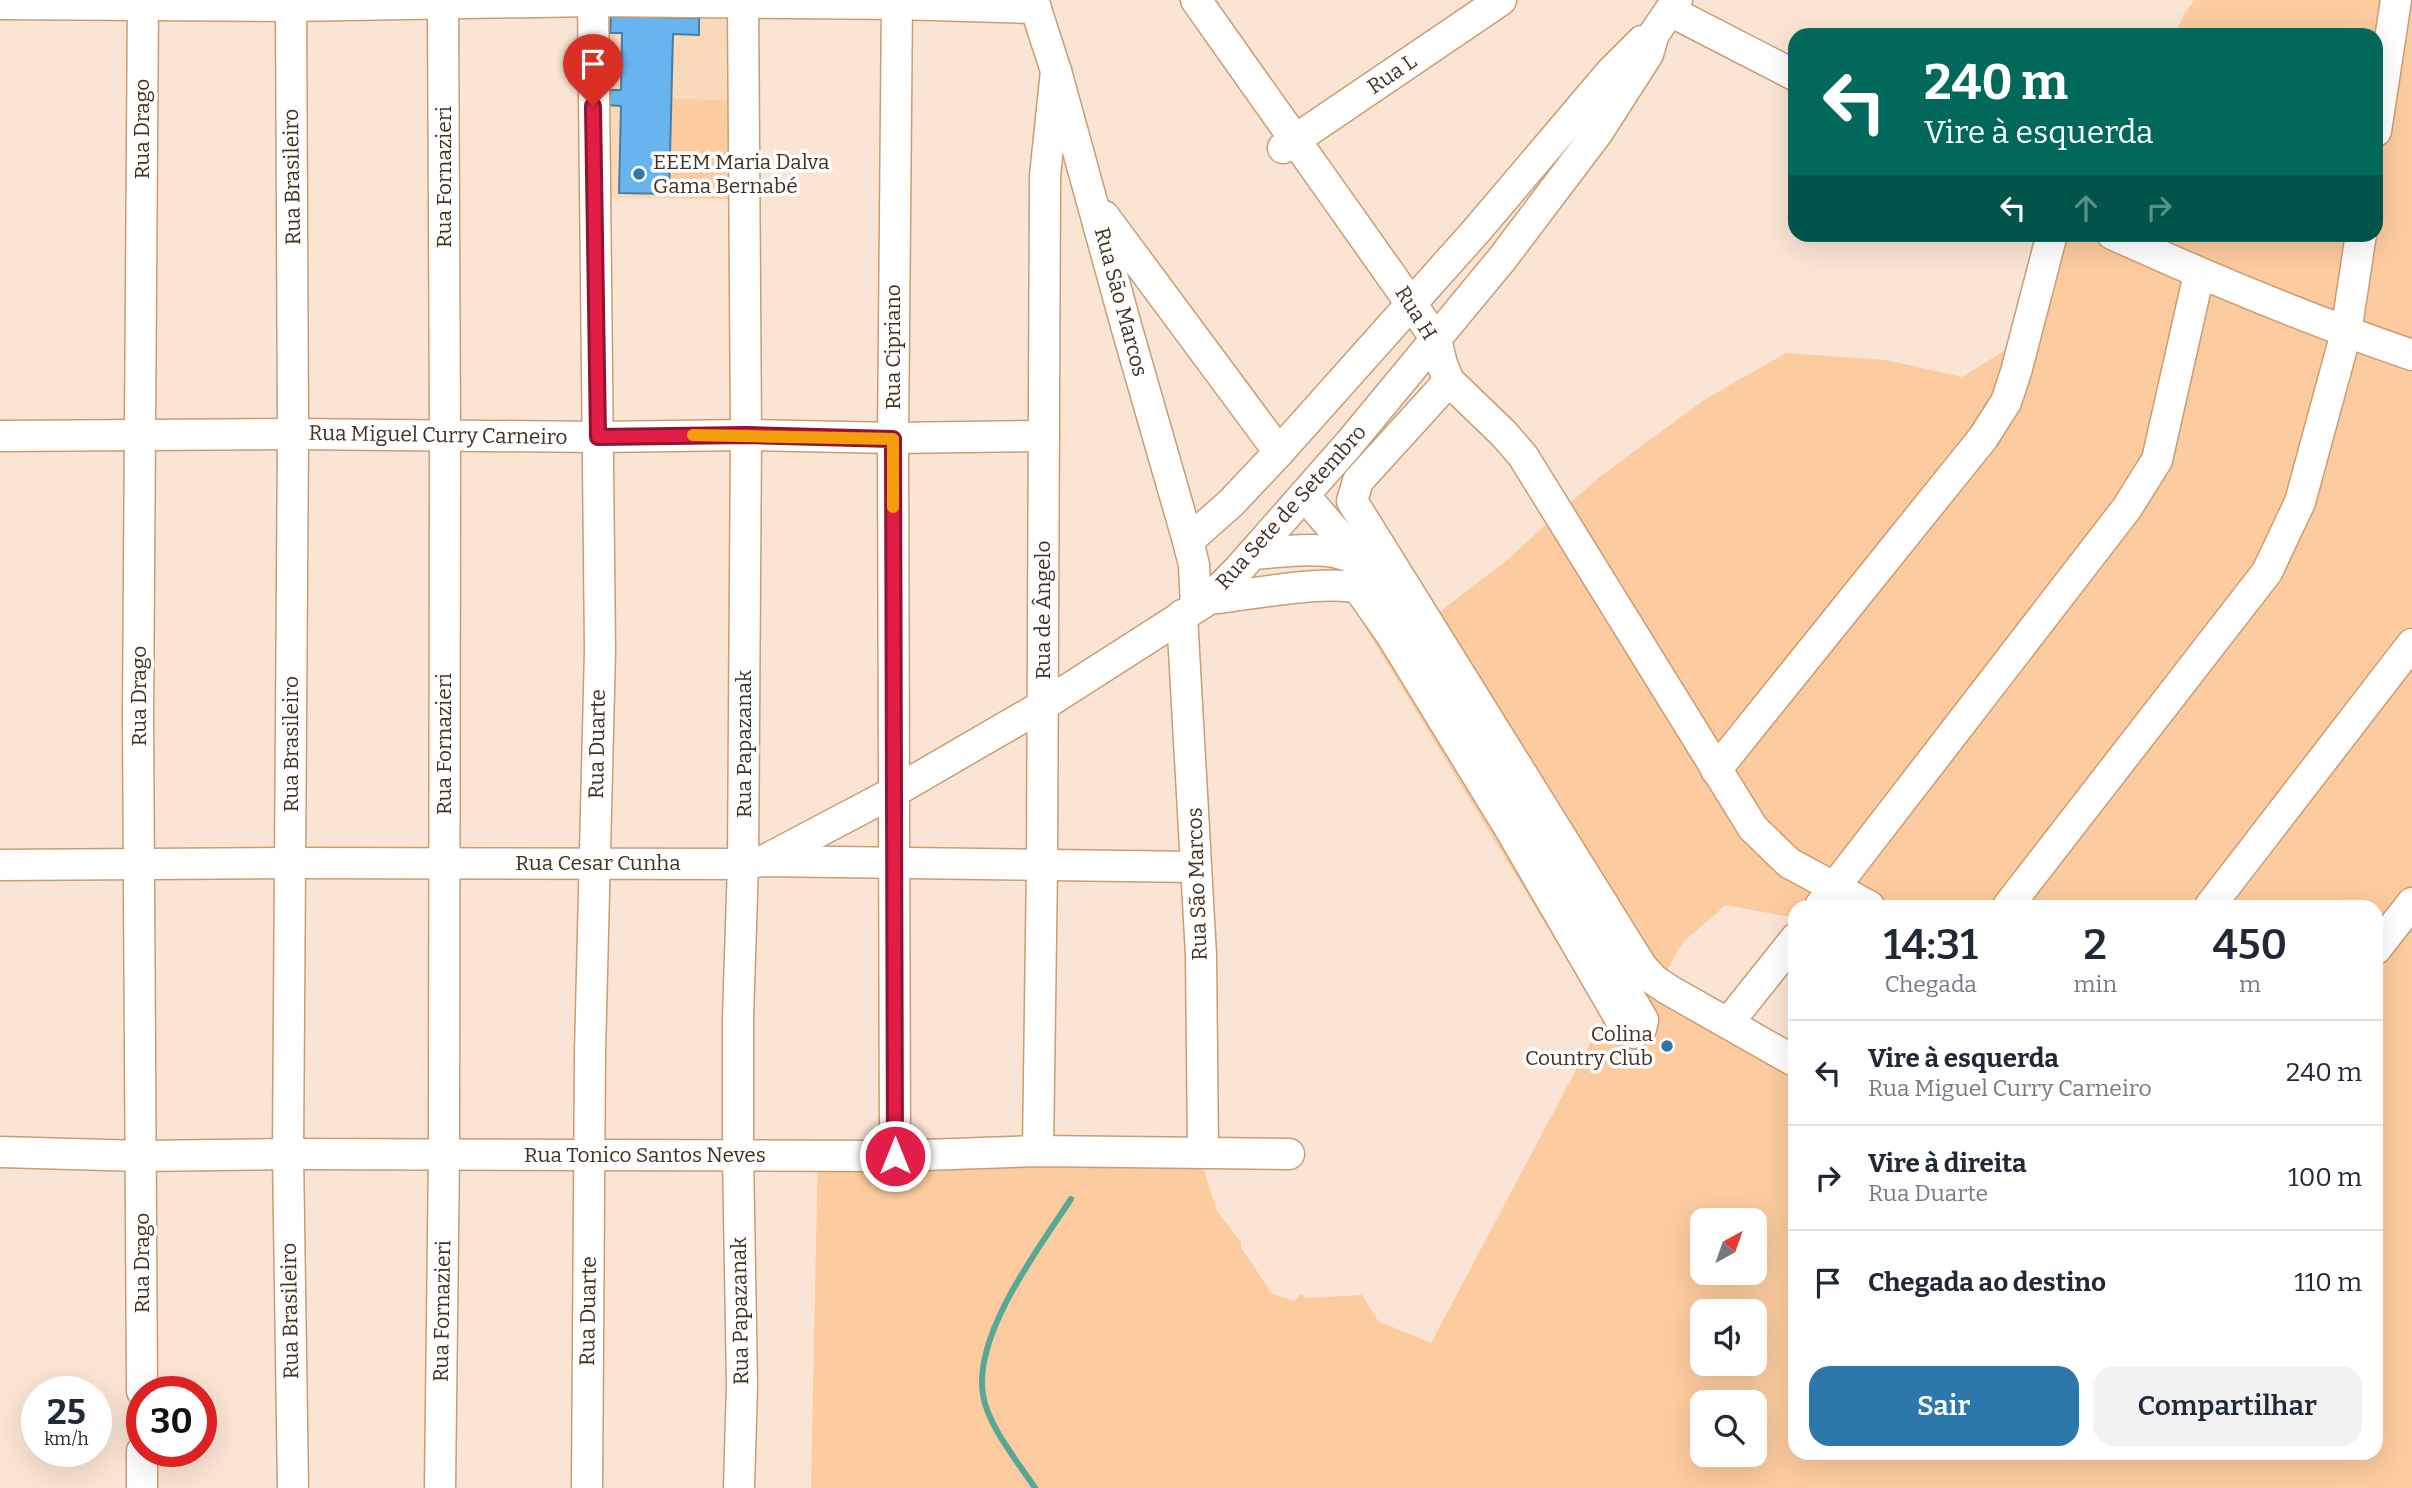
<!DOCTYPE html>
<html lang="pt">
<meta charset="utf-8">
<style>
body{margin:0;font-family:Bitter,serif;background:#f2f2f3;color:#1f2937;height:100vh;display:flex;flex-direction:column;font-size:26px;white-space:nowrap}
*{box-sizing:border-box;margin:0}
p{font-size:23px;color:#747a83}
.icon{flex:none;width:38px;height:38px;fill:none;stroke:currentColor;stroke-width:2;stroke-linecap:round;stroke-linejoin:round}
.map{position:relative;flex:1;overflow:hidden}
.panel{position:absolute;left:1788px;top:900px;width:595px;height:560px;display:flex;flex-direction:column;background:#fff;border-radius:21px;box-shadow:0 7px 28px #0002}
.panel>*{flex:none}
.guide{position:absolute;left:1788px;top:28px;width:595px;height:214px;border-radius:21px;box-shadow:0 7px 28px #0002;background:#00695c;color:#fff;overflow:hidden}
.needle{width:46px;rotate:40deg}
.controls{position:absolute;left:1690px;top:1208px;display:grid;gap:14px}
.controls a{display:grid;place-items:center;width:77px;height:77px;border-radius:14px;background:#fff;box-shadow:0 7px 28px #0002;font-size:35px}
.speed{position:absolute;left:21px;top:1376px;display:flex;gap:14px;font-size:35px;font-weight:700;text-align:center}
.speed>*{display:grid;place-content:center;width:91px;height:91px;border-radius:50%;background:#fff;box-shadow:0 7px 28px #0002;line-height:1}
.speed small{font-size:18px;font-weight:400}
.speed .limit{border:10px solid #d22;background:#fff;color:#111}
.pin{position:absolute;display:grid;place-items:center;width:60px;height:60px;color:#fff;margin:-72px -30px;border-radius:50% 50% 50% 0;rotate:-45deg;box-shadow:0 0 7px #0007}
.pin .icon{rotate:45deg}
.me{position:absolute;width:77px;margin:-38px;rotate:0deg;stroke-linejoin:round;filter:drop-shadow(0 0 5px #0008)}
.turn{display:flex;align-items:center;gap:24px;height:147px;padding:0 21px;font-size:32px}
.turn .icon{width:91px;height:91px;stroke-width:2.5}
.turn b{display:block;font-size:49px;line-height:60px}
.lanes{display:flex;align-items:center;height:66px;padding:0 21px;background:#0003;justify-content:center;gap:35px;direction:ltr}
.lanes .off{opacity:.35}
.eta{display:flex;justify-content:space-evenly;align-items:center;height:119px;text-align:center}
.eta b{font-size:42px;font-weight:600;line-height:49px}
.action{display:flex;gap:14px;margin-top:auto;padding:14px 21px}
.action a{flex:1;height:80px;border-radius:21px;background:#2d78ab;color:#fff;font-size:28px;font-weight:600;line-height:80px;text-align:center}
.action a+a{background:#f2f2f3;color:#1f2937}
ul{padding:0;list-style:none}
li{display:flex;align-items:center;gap:21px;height:105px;padding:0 21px;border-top:2px solid #e0e1e3}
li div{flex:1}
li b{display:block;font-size:26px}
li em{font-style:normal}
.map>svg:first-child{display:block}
.built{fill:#fad8ba}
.green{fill:#fccb9f;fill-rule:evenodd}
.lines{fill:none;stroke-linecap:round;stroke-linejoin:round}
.stream{stroke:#57a896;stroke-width:6}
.building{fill:#67b4ee;stroke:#4a7da3;stroke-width:2}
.minor-casing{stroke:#cc9c71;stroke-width:33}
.minor{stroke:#fff;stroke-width:30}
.route-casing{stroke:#92132f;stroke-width:18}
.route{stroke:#e11d48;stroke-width:12}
.slow{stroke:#f59e0b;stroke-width:12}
.poi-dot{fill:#2d78ab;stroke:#fff;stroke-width:2.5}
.labels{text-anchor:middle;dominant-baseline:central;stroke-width:7;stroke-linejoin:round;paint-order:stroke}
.street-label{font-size:21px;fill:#43301e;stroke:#fff}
.poi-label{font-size:21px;fill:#43301e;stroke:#fff;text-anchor:start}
</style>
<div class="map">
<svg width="2412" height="1488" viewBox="0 0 2412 1488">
<rect width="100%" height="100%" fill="#fae5d4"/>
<polygon class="built" points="611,16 699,18 731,17 729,199 608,198"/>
<g class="green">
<path d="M2195,0H2412V1488H811L818,1149L1194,1139L1217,1211L1241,1242V1247L1272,1294L1294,1301L1301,1294L1306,1298L1362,1295L1378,1321L1431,1343L1603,1019L1351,604L1398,591L1424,624L1507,560L1598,478L1704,400L1786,353L1886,360L1962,377L2012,346L2034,235L2376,234V35H2175L2185,12ZM1726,905L1795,918L1796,906H2376V1452H1796L1795,1072L1652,996L1683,942ZM1703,1220H1755V1272H1703ZM1703,1311H1755V1363H1703ZM1703,1402H1755V1454H1703Z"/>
<polygon points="670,99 731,100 729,199 669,198"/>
</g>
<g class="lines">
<path class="stream" d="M1035,1488C1018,1462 988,1426 983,1395C973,1334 1039,1248 1071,1199"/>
</g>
<polygon class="building" points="611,16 699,18 699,35 673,34 669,194 619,193 621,106 607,105 608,90 621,90 622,33 610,33"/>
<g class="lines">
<g class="minor-casing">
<g id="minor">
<polyline points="291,0 293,434 288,1154 293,1488"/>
<polyline points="1033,0 1056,71 1127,329 1188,541 1194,565 1196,607"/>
<polyline points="1196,0 1436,339 1442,364 1449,381 1504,434 1523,456 1753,828 1789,863 1869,906"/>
<polyline points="0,4 290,6 593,1 897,4 1036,8"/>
<polyline points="1670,11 1796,76"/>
<polyline points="2376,131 2396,0"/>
<polyline points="1283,148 1501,0"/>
<polyline points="1104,216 1279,452"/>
<path d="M2112,234C2211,279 2310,320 2412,355"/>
<polyline points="1449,381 1358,481 1352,501 1642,967 1654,980 1669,990 1796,1062"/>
<polyline points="0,436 293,434 598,437 746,435 893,438 1044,436"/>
<polyline points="1304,495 1359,559"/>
<polyline points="1188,541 1231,503 1279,452 1477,230 1611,72 1642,41"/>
<path d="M1209,599C1241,596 1333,578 1359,589L1390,633L1510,829L1626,1029L1634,1033L1641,1029L1643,1020L1638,1011L1483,759L1377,575C1343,540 1297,551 1253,554"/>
<polyline points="1182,615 1201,955 1203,1152"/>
<polyline points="1716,770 1983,438 2006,402 2016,372 2052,234"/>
<polyline points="763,861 892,793 1042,706 1209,599 1239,569 1349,444 1502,259 1598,132 1648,54 1654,34 1677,0"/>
<polyline points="0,865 290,863 743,864 763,861 1195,867"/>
<polyline points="1820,906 2127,508 2157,460 2199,274"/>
<polyline points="2008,906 2267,572 2300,502 2346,333 2361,234"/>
<polyline points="2210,906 2412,644"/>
<polyline points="2376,949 2412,903"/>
<polyline points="1728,1023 1796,938"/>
<polyline points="1038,1151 1042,865 1045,176 1056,71"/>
<polyline points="0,1152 142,1156 288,1154 895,1156 1038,1151 1289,1154"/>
<polyline points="895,1156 893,438 897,0"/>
<polyline points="142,1391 138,715 143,0"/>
<polyline points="142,1488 142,1451"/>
<polyline points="440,1488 444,1154 445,435 443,0"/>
<polyline points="587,1488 590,1053 600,650 593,0"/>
<polyline points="739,1488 742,1385 738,1154 738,1018 743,864 746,435 743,0"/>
</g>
</g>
<use href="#minor" class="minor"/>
</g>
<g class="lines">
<g class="route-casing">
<polyline id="route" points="593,106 598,437 746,435 893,439 895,1156"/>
</g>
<use href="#route" class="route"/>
<polyline class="slow" points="693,435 893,439 893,507"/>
</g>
<g class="poi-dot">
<circle cx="639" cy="174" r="7"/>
<circle cx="1667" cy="1046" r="7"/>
</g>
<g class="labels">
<g class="street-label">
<text transform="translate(1392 74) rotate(-34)">Rua L</text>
<text transform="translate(142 129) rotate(-90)">Rua Drago</text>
<text transform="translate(292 177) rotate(-91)">Rua Brasileiro</text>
<text transform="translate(444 177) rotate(-90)">Rua Fornazieri</text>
<text transform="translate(1121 302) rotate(75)">Rua São Marcos</text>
<text transform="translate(1416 313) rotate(58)">Rua H</text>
<text transform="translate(893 347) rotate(-90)">Rua Cipriano</text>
<text transform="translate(438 435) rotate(1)">Rua Miguel Curry Carneiro</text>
<text transform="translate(1291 507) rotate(-48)">Rua Sete de Setembro</text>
<text transform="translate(1043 610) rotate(-90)">Rua de Ângelo</text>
<text transform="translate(139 696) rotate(-90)">Rua Drago</text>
<text transform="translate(291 744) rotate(-90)">Rua Brasileiro</text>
<text transform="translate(444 744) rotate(-90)">Rua Fornazieri</text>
<text transform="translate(597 744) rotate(-89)">Rua Duarte</text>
<text transform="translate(744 744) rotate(-90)">Rua Papazanak</text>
<text x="598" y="863">Rua Cesar Cunha</text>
<text transform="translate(1197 884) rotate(-92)">Rua São Marcos</text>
<text x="645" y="1155">Rua Tonico Santos Neves</text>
<text transform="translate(142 1263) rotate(-90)">Rua Drago</text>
<text transform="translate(290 1311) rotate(-91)">Rua Brasileiro</text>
<text transform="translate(442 1311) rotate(-89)">Rua Fornazieri</text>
<text transform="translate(588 1311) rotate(-89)">Rua Duarte</text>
<text transform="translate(740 1311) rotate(-91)">Rua Papazanak</text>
</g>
<g class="poi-label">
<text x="653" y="162">EEEM Maria Dalva<tspan x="653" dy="24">Gama Bernabé</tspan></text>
<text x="1653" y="1034" text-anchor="end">Colina<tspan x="1653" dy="24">Country Club</tspan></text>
</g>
</g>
</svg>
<div class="controls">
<a><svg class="needle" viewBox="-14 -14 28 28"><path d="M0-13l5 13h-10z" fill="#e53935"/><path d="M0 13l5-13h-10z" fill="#747a83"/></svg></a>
<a><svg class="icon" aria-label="sound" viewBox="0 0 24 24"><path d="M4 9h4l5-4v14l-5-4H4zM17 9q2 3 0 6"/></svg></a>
<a><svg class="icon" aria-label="search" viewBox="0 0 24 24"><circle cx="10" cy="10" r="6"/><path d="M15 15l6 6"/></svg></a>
</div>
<div class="speed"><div>25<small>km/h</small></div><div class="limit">30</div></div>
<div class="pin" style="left:593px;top:106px;background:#d93025"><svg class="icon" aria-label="arrive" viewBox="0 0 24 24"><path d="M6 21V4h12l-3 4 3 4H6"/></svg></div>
<svg class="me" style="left:895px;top:1156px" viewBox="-20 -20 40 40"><circle r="17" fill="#e11d48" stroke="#fff" stroke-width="3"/><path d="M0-11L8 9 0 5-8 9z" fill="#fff"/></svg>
<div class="guide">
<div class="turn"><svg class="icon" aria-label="left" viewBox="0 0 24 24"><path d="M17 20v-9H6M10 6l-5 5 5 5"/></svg><div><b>240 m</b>Vire à esquerda</div></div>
<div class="lanes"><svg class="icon" aria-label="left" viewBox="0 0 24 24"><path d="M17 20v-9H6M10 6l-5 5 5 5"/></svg><svg class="icon off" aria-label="ahead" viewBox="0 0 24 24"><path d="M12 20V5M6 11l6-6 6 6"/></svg><svg class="icon off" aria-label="right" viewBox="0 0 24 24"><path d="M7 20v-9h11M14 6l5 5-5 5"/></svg></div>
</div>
<section class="panel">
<div class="eta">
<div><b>14:31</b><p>Chegada</p></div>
<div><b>2</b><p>min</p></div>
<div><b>450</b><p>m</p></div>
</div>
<ul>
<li><svg class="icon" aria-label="left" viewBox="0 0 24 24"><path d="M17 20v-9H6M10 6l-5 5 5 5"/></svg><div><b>Vire à esquerda</b><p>Rua Miguel Curry Carneiro</p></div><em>240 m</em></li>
<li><svg class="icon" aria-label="right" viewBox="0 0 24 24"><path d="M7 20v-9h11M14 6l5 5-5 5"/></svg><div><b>Vire à direita</b><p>Rua Duarte</p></div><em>100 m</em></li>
<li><svg class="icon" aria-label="arrive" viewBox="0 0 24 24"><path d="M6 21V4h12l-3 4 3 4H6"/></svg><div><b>Chegada ao destino</b></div><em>110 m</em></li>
</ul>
<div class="action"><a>Sair</a><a>Compartilhar</a></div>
</section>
</div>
